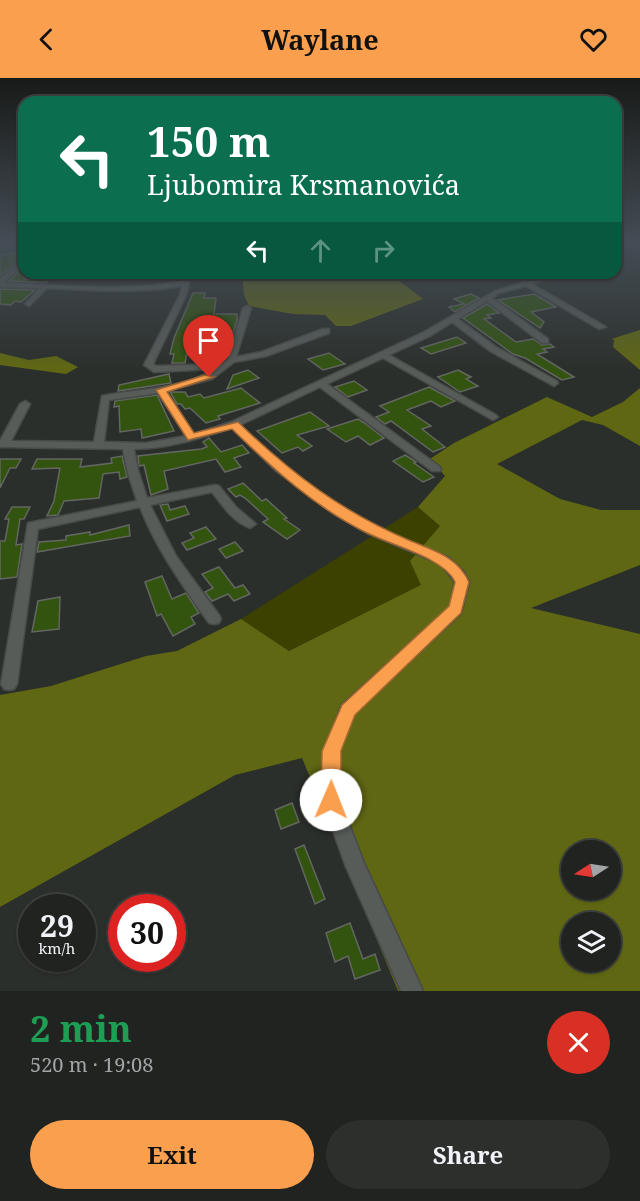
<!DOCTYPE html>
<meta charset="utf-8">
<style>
body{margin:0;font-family:"Noto Serif",serif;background:#2d2f2d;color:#f1f3f6;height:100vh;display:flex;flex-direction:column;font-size:22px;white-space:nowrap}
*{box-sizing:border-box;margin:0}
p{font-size:20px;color:#a2a4a5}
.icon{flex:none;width:33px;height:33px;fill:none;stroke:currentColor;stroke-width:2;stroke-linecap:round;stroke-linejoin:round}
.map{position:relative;height:913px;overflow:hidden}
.panel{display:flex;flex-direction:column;background:#202320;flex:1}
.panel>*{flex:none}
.guide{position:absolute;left:18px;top:18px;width:604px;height:183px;border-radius:18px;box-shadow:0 2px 4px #0004,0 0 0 2px #3d403e;background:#0b6e4f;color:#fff;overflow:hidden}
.needle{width:39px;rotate:258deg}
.tools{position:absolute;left:561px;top:762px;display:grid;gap:12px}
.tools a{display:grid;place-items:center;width:60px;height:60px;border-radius:50%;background:#202320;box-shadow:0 2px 4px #0004,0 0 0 2px #3d403e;font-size:30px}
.speed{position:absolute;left:18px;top:816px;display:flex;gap:12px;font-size:30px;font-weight:700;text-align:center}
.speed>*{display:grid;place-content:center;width:78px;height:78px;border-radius:50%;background:#202320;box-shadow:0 2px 4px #0004,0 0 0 2px #3d403e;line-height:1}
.speed small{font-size:15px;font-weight:400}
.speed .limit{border:9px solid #d22;background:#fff;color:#111}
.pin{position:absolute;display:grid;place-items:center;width:51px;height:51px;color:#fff;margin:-62px -26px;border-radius:50% 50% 50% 0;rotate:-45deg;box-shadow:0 0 6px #0007}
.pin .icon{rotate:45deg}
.me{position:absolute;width:66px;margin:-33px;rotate:1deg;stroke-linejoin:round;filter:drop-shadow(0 0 4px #0008)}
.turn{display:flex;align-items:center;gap:21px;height:126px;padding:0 30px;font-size:27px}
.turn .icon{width:78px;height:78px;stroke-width:2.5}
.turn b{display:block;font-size:42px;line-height:51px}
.lanes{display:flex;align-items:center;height:57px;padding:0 30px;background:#0003;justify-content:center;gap:30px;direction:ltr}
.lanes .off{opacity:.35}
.round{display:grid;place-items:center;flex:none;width:63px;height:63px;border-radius:32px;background:#2d2f2d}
.summary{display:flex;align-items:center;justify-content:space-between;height:102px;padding:0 30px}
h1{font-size:36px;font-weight:700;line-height:45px;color:#1e9e55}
.cta{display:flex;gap:12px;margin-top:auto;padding:12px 30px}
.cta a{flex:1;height:69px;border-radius:36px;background:#f99f4d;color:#111;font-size:24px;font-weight:700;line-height:69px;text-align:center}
.cta a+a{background:#2d2f2d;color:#f1f3f6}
header{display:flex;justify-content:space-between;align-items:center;height:78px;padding:0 30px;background:#f99f4d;color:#111;font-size:27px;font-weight:700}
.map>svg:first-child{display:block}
.green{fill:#3c4100}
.forest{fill:#606713;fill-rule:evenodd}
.building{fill:#32540f;stroke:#636661;stroke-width:1.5}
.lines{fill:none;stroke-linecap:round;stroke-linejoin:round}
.minor-casing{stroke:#474a48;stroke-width:3}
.minor{fill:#575c58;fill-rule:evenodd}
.route{fill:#f99f4d;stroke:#a26732;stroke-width:1.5}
</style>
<header><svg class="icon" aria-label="back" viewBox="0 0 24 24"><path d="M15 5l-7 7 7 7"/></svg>Waylane<svg class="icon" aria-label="heart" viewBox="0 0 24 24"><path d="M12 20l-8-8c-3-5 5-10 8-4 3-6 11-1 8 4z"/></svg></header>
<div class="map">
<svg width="640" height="913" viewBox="0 0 640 913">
<rect width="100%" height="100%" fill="#2b2f2b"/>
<polygon class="green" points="418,429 441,448 410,483 422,507 289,573 241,541"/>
<g class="forest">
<polygon points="242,195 389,195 423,221 351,248 336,248 325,237 293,236 249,228 244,217"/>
<polygon points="640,252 640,292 613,269 614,262 611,261"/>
<polygon points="0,275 29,282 56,278 78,289 66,296 0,287"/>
<path d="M640,310V368L603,347L582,342L497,386L560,421L601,432H640V487L531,530L640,556V913H398L302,680L235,697L0,829V617L51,608L146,578L177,573L241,541L289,573L421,507L410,483L440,448L418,429L445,398L430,381L454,365L547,319L592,339L623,324ZM572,772H610V812H572ZM572,844H610V884H572Z"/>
</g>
<g class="building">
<polygon points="13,175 24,177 0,198 0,177"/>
<polygon points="24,188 24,201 49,201 46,205 9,203"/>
<polygon points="0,211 35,212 21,224 15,223 11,227 0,226"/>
<polygon points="193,215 205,215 204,220 216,220 214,236 237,236 237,242 230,265 225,264 225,273 187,275 185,285 172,285 174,276 170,276 174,260"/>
<polygon points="471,216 479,220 455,234 449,229 464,226 454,221"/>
<polygon points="534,216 556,229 531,234 544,244 540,250 498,222"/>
<polygon points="487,226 499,235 487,237 491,240 484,241 516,264 533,261 542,267 550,266 554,269 543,271 547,274 537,276 574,299 562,302 525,280 513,276 463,240"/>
<polygon points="457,259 466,265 431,276 421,270"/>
<polygon points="329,275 345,286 323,292 308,281"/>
<polygon points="248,292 259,300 227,311 233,297"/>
<polygon points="458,292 471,299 466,301 478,308 460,314 438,299"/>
<polygon points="169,296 171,305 118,313 119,307"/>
<polygon points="354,303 367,312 348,319 335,309"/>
<polygon points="429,309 455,323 441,329 431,323 407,332 431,348 422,351 445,369 433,374 391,343 385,346 376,339 389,334 380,328"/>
<polygon points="241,310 260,325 218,338 220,341 206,345 190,330 185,331 181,326 177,326 170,314 185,314 188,319 200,316 204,320"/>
<polygon points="157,317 174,353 142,360 141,351 120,354 119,328 114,329 115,323"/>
<polygon points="310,334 329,348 297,357 312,368 303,373 298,369 282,375 257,353"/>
<polygon points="358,341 363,344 384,360 370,367 358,358 346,364 327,351"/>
<polygon points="209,360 221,374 242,367 249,375 234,380 241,389 225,394 216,381 164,393 168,411 151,417 144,387 139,388 138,378 201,371 207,369 203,364"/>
<polygon points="405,377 416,384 414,385 434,399 423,404 393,383"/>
<polygon points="122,378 127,399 120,401 119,394 103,396 99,420 64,423 58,437 47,438 54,423 60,390 32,391 37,381 82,381 80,389 112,385 111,380"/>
<polygon points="0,381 21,381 16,390 10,390 0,410"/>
<polygon points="243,405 262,423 266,421 287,440 284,441 300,452 287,461 263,444 268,441 245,420 240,417 236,419 228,411"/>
<polygon points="168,426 170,432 185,428 189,436 167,443 160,427"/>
<polygon points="12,429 30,429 24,441 20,441 16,467 22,466 17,499 0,501 0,463 5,463 9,441 5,441"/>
<polygon points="129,447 130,458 37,474 39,464 66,462 66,458 90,454 90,457"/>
<polygon points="206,449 216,461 187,472 182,465 194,460 190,455"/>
<polygon points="235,464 243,473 226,480 219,471"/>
<polygon points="219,489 235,510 243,507 250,516 234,523 228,516 212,523 205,514 213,510 202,496"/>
<polygon points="162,498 172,521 186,515 199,535 191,539 195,546 173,558 161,536 157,538 145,504"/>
<polygon points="60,519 59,551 32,554 38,523"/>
<polygon points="292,725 299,744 281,751 275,732"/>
<polygon points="304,767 325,821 315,826 295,771"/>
<polygon points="350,845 363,881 375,876 380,892 355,901 348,878 335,884 326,855"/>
</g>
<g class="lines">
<g class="minor-casing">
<g id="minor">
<polygon points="616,166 620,166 617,168"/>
<path d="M24,179V185L4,205C60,207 128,214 183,203L186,195H192L186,217L153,286L156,288L222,286L227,282L243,230L247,228L251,230L236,279L261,274L323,251H329V255L266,278L234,284L212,301L166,313L194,356L231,344L424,254L495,213L555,195H565L532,206L606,249L599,251L526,208L499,215L492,220L548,261V265H542L487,223L458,241L496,269L557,303L558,305L554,308L490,273L452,244L430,258L389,277L496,337L498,339L493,342L383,280L327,306L440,389L441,391L440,393H432L320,309L240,347L283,388L342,430L375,449L449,480L463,493L469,504L461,535L354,636L340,673V722L364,785L423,913H401L346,789L322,722L324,673L342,627L450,529L455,504L441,486L367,455L334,436L275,392L232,350C201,360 168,371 134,371L138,392L147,420L215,407L219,408L236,429L256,446L250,450C233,444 223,428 212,414L150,427L176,478L219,537L221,541L219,545L214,546L209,545C183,508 156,471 140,429L38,451L17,606L14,611L9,612L4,611L1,606L28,445L137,423L127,392L123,371L0,369V363L20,326L25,323L30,326L11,363L94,364L102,318C135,311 186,311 214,291L154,294L144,287L180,217L182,208C139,216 92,212 47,210L29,228L25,226L40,210L0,209V201ZM158,315L186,358L146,365L104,364L109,322Z"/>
</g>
</g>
<use href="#minor" class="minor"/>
</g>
<linearGradient id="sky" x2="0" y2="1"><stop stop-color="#181a18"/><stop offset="0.56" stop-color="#444d55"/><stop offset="1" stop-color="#444d55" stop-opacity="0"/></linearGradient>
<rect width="640" height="294" fill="url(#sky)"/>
<path class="route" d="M205,297L214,299L167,314L194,355L238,344C292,396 342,434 411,463C435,473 458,479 469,504L461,535L355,637L341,673V722L338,728L331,731L324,728L321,722L322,673L342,627L449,528L455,504C444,480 391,467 367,455C316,430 273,391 232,351L188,362L156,312Z"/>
</svg>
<div class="tools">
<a><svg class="needle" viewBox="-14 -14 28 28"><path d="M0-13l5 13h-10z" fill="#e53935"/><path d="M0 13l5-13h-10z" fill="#a2a4a5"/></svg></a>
<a><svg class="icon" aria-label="layers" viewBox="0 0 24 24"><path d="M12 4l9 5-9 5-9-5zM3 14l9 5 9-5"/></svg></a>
</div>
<div class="speed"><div>29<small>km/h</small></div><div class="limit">30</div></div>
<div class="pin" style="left:209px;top:299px;background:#d93025"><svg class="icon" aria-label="arrive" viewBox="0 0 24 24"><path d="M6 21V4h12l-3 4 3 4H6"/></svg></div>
<svg class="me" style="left:331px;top:722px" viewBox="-20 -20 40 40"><circle r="19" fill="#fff"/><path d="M0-13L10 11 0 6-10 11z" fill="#f99f4d"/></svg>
<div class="guide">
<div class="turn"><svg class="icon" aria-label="left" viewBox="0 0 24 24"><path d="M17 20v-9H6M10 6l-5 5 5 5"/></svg><div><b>150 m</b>Ljubomira Krsmanovića</div></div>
<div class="lanes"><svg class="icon" aria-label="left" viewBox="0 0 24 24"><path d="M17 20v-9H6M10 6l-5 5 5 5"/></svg><svg class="icon off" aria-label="ahead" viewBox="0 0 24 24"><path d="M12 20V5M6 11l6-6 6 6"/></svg><svg class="icon off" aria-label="right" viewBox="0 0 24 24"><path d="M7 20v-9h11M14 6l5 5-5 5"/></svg></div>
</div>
</div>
<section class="panel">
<div class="summary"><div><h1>2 min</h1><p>520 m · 19:08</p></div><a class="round" style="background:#d93025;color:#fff"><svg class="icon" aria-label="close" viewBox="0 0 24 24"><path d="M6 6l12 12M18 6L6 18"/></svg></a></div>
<div class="cta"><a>Exit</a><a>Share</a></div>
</section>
